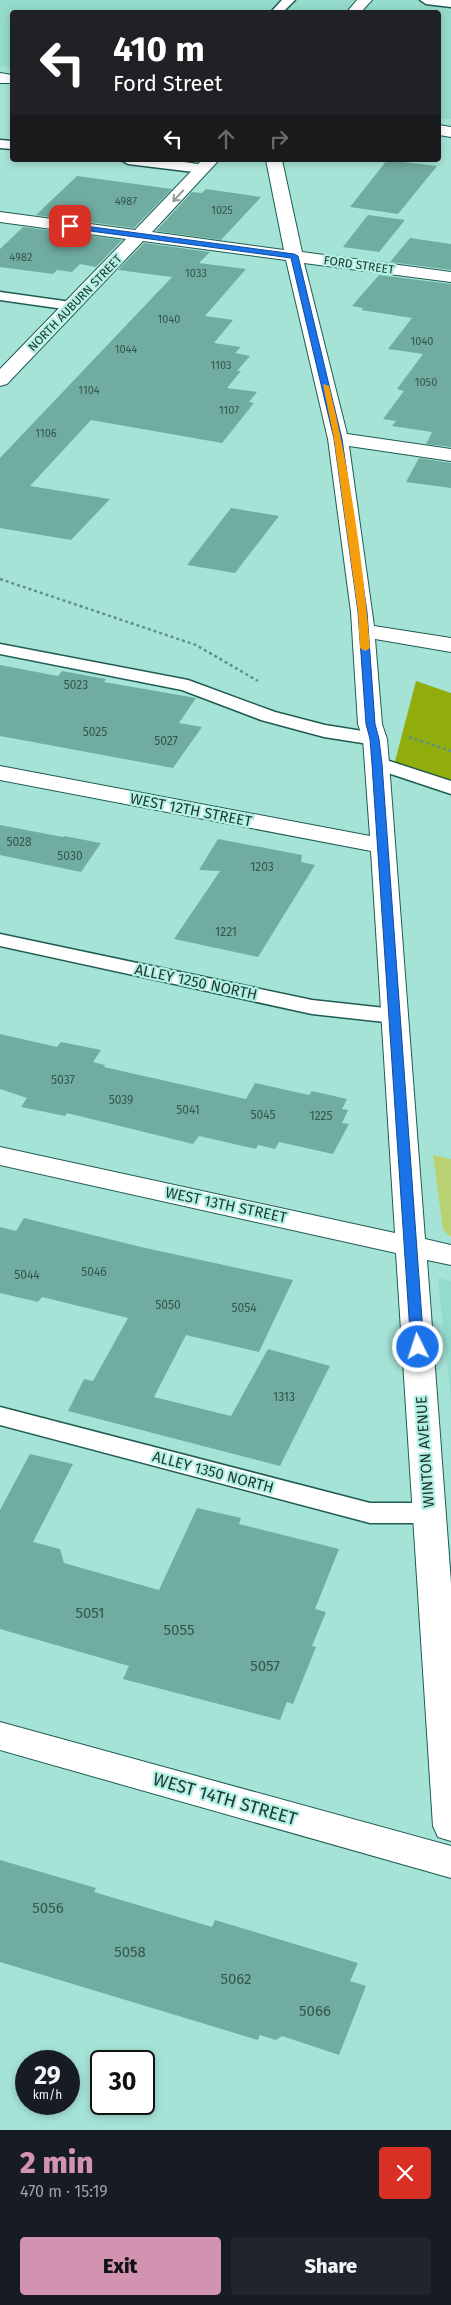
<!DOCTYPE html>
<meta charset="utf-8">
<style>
body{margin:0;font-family:"Fira Sans",sans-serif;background:#20242c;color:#f1f3f6;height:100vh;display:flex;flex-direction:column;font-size:19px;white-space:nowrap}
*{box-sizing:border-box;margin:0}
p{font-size:16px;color:#9ea1a6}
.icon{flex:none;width:28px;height:28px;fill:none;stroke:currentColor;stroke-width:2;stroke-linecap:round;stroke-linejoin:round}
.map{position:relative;height:2130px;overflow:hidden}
.panel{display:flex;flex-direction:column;background:#171b24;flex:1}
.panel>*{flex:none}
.hud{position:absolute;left:10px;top:10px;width:431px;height:152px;border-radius:5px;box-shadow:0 2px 8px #0003;background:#202124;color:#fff;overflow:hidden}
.speed{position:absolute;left:15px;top:2050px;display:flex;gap:10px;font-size:25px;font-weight:700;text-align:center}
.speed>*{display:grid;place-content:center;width:65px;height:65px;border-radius:50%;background:#171b24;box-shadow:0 2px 8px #0003;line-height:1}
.speed small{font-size:12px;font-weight:400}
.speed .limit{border:2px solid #111;border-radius:8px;background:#fff;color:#111}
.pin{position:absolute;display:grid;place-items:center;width:42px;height:42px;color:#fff;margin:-21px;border-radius:10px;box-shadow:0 2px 8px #0006}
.me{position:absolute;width:55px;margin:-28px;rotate:356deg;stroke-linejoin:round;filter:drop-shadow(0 0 4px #0008)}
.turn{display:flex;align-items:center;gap:18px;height:105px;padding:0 20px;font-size:22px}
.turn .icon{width:65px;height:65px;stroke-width:2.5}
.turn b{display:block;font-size:35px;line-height:42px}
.lanes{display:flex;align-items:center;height:48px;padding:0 20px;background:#0003;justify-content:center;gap:25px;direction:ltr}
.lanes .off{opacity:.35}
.round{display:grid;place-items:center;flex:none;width:52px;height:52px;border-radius:5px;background:#20242c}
.summary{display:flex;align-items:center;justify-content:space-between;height:85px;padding:0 20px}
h1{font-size:30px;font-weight:800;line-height:38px;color:#d293b1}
.cta{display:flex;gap:10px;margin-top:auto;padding:10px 20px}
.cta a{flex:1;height:58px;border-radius:5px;background:#d293b1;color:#111;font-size:20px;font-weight:800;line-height:58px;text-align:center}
.cta a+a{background:#20242c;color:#f1f3f6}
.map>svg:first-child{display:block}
.built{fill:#94dbcc}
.green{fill:#b9d173}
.forest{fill:#91ad0b}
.building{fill:#71aca1}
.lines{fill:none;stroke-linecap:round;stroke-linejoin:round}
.service-casing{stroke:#1f5c52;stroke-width:3}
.minor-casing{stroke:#1f5c52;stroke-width:2}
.secondary-casing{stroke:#1f5c52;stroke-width:2}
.primary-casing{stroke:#1f5c52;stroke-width:2}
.path{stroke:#648f87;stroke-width:2.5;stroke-dasharray:3 3;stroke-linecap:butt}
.service{fill:#fff;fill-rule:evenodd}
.minor{fill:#fff;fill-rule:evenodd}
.secondary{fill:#fff;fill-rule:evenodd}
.primary{fill:#fff;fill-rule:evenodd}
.oneway{stroke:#909c9a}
.route{fill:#1a73e8;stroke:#114b97}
.slow{fill:#f59e0b}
.labels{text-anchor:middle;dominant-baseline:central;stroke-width:4.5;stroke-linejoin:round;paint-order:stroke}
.far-number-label{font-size:11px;fill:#34564f}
.far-street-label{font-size:12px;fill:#203934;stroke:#b3f0e4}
.number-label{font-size:12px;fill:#34564f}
.street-label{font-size:15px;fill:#203934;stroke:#b3f0e4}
.near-number-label{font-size:15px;fill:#34564f}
.near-street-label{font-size:18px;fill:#203934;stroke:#b3f0e4}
</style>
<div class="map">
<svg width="451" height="2130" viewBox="0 0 451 2130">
<rect width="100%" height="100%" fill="#a6e3d7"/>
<g class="built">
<polygon points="0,0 451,0 451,119 439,118 439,12 12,12 12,67 0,66"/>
<polygon points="438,1278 451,1281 451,1401"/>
</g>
<polygon class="green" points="433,1155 451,1159 451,1237 443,1230"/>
<polygon class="forest" points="416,681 451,693 451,788 393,769"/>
<g class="building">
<polygon points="387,160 437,166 398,214 350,207"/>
<polygon points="77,176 172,189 134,228 36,215"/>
<polygon points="206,189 261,197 221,240 156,231 192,192 202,193"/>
<polygon points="368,215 405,220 379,252 343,247"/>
<polygon points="23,227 122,240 96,267 80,264 72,272 57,270 53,274 0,267 0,249"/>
<polygon points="410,238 451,244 451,270 390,262"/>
<polygon points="144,243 210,252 199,263 246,269 205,316 233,320 214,343 241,347 235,353 250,356 237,371 241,371 227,388 257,392 249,402 254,403 222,443 91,420 30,486 110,499 71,540 0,528 0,458 172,277 118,270"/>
<polygon points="379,275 451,284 451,447 426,444 432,432 392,426 396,421 383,419 404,391 397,389 423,354 388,349 412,318 361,310 363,308 352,306"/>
<polygon points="419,458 451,463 451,488 406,482"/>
<polygon points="231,508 279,516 235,573 187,565"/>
<polygon points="0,665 58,676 62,671 106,679 104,682 196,698 179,723 202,727 173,768 0,736"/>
<polygon points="0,825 63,837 64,836 101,843 81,872 0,855"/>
<polygon points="218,839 302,855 301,862 315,865 258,957 174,939 220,871 199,870"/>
<polygon points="0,1034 57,1047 61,1042 101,1050 93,1062 105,1065 104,1067 246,1099 255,1083 309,1095 312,1091 347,1099 342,1109 348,1110 342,1123 349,1124 333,1154 279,1142 275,1149 258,1145 256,1149 199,1136 193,1144 67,1113 65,1116 21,1107 27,1098 0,1089"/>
<polygon points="24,1218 141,1247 293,1280 259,1352 186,1335 154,1397 231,1416 268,1349 330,1366 280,1466 68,1411 84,1379 93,1381 128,1318 42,1297 38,1302 0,1293 0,1227 16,1231"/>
<polygon points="30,1454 73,1464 33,1542 60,1549 64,1563 159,1590 197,1508 241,1518 239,1524 339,1549 315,1609 326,1612 312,1646 316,1647 293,1704 287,1702 280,1720 123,1679 129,1666 0,1629 0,1510"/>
<polygon points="0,1860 96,1888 94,1892 212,1927 215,1920 358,1963 350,1981 366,1986 339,2055 282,2036 276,2040 260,2035 258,2040 0,1962"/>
</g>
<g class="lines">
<g class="service-casing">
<g id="service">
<polygon points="282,0 295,0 283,12 271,12"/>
<polygon points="420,0 451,0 451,7 426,4"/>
<polygon points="0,140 12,141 12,149 0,148"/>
<path d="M121,160C137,160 200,159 209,169L202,173L128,164Z"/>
<polygon points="0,292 71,302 78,306 71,310 0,300"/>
<polygon points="0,644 188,680 275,712 325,725 375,733 382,735 385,739 382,743 375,745 324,737 261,720 182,690 0,654"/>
<polygon points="377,757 451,781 451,794 370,767 367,763 370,759"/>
<polygon points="0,934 312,1000 394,1009 402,1011 405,1016 402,1021 394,1023 312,1014 0,946"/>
<polygon points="0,1407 370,1503 429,1503 439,1506 443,1513 439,1520 429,1523 370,1523 0,1425"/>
</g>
</g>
<g class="minor-casing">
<g id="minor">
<polygon points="202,160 219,160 152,232 284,250 266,160 282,160 302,252 451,272 451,282 304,263 347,434 451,449 451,461 349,446 374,626 451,638 451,652 375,639 382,724 387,739 389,763 425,1239 451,1245 451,1265 427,1260 451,1583 451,1841 438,1837 433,1826 396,1253 0,1165 0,1147 395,1233 371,851 0,780 0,766 370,836 363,739 358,724 351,612 328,439 286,260 143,241 7,384 0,386 0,369 126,239 0,222 0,212 135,230"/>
<polygon points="0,1722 451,1846 451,1878 0,1750"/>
</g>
</g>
<g class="secondary-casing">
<polygon id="secondary" points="357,0 372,0 361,12 347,12"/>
</g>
<g class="primary-casing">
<g id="primary">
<polygon points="0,73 12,75 12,83 0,83"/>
<polygon points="439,125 451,127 451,137 439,135"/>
</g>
</g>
<g class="path">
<polyline points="0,579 196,645 258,681"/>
<polyline points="409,737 451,751"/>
</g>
<use href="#service" class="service"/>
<use href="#minor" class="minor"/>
<use href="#secondary" class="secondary"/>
<use href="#primary" class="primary"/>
</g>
<defs><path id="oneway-shaft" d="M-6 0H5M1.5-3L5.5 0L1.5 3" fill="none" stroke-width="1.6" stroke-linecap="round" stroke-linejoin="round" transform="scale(1.25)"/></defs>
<use class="oneway" href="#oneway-shaft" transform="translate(178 196) rotate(133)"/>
<polygon class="route" points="70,224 294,254 298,256 342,439 367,612 375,724 379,739 382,764 424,1347 422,1350 413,1350 411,1347 372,764 370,739 366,724 358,612 334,439 291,258 68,228 68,225"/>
<path class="slow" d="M323,384L329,386C350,471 363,561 370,648L365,651L360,648L358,612L334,439Z"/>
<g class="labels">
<g class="far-number-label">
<text x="126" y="201">4987</text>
<text x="222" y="210">1025</text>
<text x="21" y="257">4982</text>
<text x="196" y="273">1033</text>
<text x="169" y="319">1040</text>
<text x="422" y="341">1040</text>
<text x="126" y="349">1044</text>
<text x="221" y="365">1103</text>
<text x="426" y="382">1050</text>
<text x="89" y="390">1104</text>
<text x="229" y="410">1107</text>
<text x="46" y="433">1106</text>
</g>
<g class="far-street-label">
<text transform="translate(359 265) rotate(8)">FORD STREET</text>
<text transform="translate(75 303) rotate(-46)">NORTH AUBURN STREET</text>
</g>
<g class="number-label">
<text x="76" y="685">5023</text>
<text x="95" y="732">5025</text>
<text x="166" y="741">5027</text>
<text x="19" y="842">5028</text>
<text x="70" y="856">5030</text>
<text x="262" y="867">1203</text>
<text x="226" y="932">1221</text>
<text x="63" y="1080">5037</text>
<text x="121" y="1100">5039</text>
<text x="188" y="1110">5041</text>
<text x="263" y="1115">5045</text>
<text x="321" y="1116">1225</text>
<text x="94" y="1272">5046</text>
<text x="27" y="1275">5044</text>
<text x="168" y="1305">5050</text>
<text x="244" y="1308">5054</text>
<text x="284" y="1397">1313</text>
</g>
<g class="street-label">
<text transform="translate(191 810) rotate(11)">WEST 12TH STREET</text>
<text transform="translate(196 982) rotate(12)">ALLEY 1250 NORTH</text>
<text transform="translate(226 1205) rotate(12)">WEST 13TH STREET</text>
<text transform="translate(425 1452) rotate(-94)">WINTON AVENUE</text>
<text transform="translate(213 1472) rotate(15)">ALLEY 1350 NORTH</text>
</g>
<g class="near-number-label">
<text x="90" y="1613">5051</text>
<text x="179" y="1630">5055</text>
<text x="265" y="1666">5057</text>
<text x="48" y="1908">5056</text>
<text x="130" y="1952">5058</text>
<text x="236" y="1979">5062</text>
<text x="315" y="2011">5066</text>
</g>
<g class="near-street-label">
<text transform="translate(225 1799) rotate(16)">WEST 14TH STREET</text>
</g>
</g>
</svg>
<div class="speed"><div>29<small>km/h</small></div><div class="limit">30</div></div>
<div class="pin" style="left:70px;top:226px;background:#d93025"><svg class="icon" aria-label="arrive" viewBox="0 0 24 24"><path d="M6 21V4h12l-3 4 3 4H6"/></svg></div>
<svg class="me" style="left:418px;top:1347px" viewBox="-20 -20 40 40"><circle r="17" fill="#1a73e8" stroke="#fff" stroke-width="3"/><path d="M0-11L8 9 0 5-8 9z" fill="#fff"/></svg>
<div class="hud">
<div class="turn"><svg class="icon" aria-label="left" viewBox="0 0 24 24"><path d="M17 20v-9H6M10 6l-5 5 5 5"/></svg><div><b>410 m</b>Ford Street</div></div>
<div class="lanes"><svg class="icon" aria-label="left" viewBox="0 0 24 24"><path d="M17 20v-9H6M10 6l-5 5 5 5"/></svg><svg class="icon off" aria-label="ahead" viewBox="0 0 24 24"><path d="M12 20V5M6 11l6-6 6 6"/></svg><svg class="icon off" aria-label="right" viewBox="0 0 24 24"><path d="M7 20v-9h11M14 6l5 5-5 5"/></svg></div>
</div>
</div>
<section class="panel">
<div class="summary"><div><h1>2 min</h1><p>470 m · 15:19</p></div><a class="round" style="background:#d93025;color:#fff"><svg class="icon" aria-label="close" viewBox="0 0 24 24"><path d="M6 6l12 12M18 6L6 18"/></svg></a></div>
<div class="cta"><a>Exit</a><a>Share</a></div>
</section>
